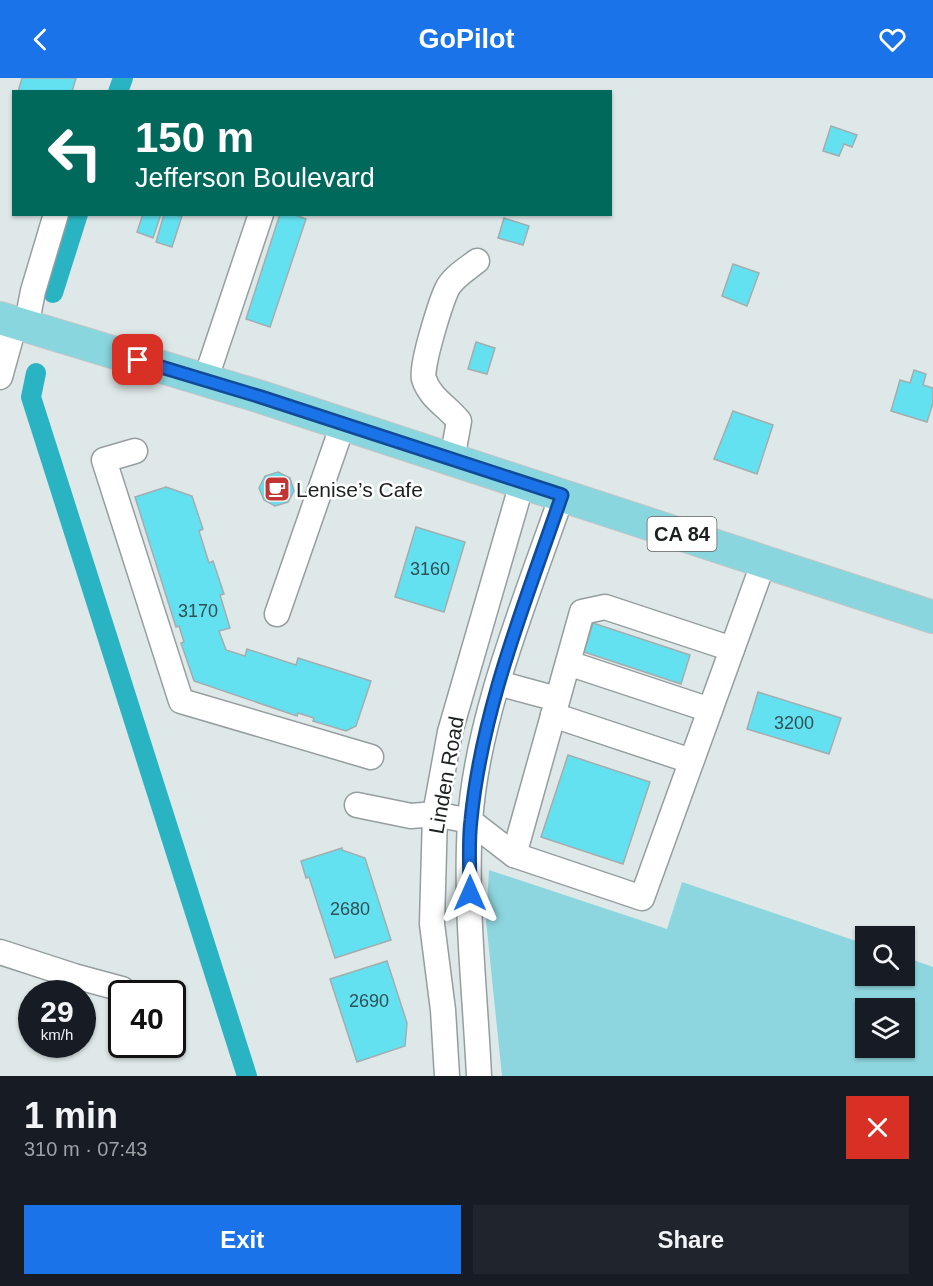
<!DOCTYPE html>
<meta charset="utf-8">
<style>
body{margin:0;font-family:Helvetica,sans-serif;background:#20242c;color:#f1f3f6;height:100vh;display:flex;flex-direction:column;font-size:22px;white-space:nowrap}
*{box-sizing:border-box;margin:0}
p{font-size:20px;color:#9ea1a6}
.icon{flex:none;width:33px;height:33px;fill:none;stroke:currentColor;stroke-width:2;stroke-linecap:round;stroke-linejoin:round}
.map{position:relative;height:998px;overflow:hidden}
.sheet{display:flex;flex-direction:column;background:#171b24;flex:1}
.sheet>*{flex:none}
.guide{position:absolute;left:12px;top:12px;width:600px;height:126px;border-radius:0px;box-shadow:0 2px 4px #0004;background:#00695c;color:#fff;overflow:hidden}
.fabs{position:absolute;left:855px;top:848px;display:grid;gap:12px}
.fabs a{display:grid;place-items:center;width:60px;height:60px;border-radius:0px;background:#171b24;box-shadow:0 2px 4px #0004;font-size:30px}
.speed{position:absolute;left:18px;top:902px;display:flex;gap:12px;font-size:30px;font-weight:700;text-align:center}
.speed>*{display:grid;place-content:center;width:78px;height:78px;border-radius:50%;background:#171b24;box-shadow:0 2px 4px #0004;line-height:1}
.speed small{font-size:15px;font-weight:400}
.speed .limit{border:3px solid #111;border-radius:9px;background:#fff;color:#111}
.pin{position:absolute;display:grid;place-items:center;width:51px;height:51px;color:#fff;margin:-26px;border-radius:12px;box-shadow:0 3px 9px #0006}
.me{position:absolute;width:66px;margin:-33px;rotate:0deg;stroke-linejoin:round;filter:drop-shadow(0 0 4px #0008)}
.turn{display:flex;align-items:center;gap:21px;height:126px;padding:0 24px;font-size:27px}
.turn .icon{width:78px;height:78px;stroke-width:2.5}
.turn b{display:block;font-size:42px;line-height:51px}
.round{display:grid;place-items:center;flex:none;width:63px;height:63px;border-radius:0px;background:#20242c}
.overview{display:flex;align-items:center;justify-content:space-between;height:102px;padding:0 24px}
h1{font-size:36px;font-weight:700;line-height:45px}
.button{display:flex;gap:12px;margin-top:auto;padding:12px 24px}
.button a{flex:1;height:69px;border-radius:0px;background:#1a73e8;color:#fff;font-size:24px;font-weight:700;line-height:69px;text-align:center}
.button a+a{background:#20242c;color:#f1f3f6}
header{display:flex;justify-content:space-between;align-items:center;height:78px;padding:0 24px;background:#1a73e8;color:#fff;font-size:27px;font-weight:700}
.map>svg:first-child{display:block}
.green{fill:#8ed6df;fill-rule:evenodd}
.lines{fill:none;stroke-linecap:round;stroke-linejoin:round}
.canal{stroke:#2ab4c3;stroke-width:20}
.building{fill:#64e1f1;stroke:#a4adae;stroke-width:1.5}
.minor-casing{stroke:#959e9f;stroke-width:27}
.major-casing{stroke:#c4c5c5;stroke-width:34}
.minor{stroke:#fff;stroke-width:24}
.major{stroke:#89d6df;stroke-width:32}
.route-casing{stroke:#114b97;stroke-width:15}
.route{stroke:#1a73e8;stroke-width:10}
.labels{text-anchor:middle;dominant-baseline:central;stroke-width:5;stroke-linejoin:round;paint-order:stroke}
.number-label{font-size:18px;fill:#2f5054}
.shield{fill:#fff;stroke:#616363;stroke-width:1.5}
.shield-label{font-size:20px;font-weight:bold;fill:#1d2020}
.poi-label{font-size:21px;fill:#1d2020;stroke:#fff;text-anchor:start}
.street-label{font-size:21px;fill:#1d2020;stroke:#fff}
</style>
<header><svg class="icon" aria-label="back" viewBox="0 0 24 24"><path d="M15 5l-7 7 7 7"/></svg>GoPilot<svg class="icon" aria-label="heart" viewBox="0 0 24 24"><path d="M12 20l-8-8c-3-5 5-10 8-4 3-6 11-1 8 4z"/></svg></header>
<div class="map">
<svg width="933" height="998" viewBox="0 0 933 998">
<rect width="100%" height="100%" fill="#dfe8e9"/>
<path class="green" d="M489,792L667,851L682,804L865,866L866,897H904L905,879L933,889V998H502L486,843ZM866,930H904V969H866Z"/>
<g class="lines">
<g class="canal">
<polyline points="118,14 123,0"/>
<polyline points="53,215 78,136"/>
<polyline points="36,295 31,319 247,998"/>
</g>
</g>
<g class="building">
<polygon points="22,0 76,0 72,14 18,14"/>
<polygon points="831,48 857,57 852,69 844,66 839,78 823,73"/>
<polygon points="143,136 161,136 153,160 137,154"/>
<polygon points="164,136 182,138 172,169 156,164"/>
<polygon points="280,136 293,136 306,141 270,249 246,241"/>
<polygon points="504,140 529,148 523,167 498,160"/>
<polygon points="733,186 759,195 747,228 722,218"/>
<polygon points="476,264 495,270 487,296 468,291"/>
<polygon points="914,292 926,296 923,307 933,310 933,325 927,344 891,333 900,302 910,305"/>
<polygon points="733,333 773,347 757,396 714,381"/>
<polygon points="278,394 290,400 294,413 288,424 275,428 264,422 259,410 265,398"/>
<polygon points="166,409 192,418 203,451 199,453 209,485 213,483 224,516 220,517 230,550 219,553 226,572 245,578 247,571 296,587 298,580 371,603 356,648 346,653 313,643 314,640 298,635 297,638 194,603 181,565 184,564 179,548 176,549 135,419"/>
<polygon points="416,449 465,464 444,534 395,519"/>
<polygon points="593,545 690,577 681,606 584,574"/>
<polygon points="758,614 841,640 829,676 747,651"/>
<polygon points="568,677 650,704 623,786 541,759"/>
<polygon points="342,770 342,772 365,780 391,862 335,880 309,799 306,800 301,783"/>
<polygon points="387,883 407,945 405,968 357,984 330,901"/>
</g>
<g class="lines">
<g class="minor-casing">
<g id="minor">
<polyline points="26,249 33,213 56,136"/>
<polyline points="0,299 15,245"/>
<polyline points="205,303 261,136"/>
<polyline points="135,373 104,382 181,623 371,679"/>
<path d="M452,382L459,343C447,328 430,320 424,301C420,289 441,224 447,211C453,199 467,191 477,183"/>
<polyline points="277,536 343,346"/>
<polyline points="568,585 710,632"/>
<polyline points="498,605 557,621"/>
<polyline points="553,637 691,683"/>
<polyline points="357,727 411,738 435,736 470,743 514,777 642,820 764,483"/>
<polyline points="514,777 582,534 605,529 732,571"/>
<polyline points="0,874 74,898 122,911"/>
<polyline points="447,998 443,932 432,846 435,736 450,654 522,405"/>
<path d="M479,998C475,914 465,828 470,744C477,637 527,519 562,417"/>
</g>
</g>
<g class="major-casing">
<polyline id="major" points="0,240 261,319 933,539"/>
</g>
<use href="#minor" class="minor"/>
<use href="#major" class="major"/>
</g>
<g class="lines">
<g class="route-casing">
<path id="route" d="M138,282L261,319L562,417C526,523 482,629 471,742C468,765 470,791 470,815"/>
</g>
<use href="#route" class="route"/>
</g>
<defs>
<g id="cafe-square" transform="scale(1.35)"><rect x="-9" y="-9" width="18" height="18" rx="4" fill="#c33533" stroke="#fff"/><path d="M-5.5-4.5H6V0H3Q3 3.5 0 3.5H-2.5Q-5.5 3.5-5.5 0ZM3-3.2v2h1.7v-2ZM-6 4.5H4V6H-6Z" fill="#fff"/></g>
</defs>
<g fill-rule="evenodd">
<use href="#cafe-square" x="277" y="411"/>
</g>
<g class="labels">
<g class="number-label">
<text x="430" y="491">3160</text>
<text x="198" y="533">3170</text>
<text x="794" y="645">3200</text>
<text x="350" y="831">2680</text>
<text x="369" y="923">2690</text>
</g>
<rect class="shield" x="647.5" y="439" width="69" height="34" rx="4.5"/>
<g class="shield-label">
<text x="682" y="456">CA 84</text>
</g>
<g class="poi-label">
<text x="296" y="411">Lenise’s Cafe</text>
</g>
<g class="street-label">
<text transform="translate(446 697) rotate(-80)">Linden Road</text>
</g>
</g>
</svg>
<div class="fabs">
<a><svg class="icon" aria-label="search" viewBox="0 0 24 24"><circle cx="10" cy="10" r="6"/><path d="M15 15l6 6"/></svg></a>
<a><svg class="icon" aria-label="layers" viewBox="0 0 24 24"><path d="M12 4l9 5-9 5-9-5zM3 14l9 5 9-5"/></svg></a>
</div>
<div class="speed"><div>29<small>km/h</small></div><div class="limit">40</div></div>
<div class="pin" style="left:138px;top:282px;background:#d93025"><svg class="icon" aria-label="arrive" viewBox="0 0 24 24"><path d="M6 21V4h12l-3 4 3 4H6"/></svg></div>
<svg class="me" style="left:470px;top:815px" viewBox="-20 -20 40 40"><path d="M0-17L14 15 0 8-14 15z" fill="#1a73e8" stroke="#fff" stroke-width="4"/></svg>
<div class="guide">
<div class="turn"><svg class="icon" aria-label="left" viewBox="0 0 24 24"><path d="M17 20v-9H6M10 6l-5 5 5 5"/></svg><div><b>150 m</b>Jefferson Boulevard</div></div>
</div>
</div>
<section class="sheet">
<div class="overview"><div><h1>1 min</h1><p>310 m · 07:43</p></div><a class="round" style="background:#d93025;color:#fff"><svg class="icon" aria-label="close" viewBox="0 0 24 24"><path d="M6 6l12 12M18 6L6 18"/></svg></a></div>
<div class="button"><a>Exit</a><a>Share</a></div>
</section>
